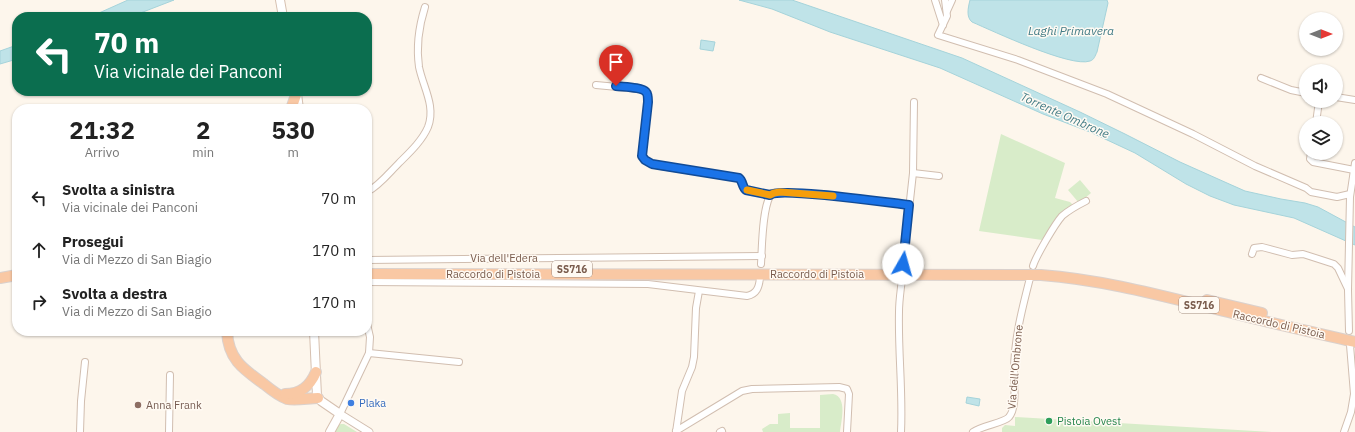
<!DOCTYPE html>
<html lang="it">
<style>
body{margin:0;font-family:"IBM Plex Sans",sans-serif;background:#f2f2f2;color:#222;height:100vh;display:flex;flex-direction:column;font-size:15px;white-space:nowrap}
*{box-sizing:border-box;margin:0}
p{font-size:13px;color:#767676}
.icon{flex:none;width:22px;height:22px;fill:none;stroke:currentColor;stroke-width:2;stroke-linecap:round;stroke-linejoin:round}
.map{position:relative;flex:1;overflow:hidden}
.panel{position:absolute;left:12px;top:104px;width:360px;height:232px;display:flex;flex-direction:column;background:#fff;border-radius:16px;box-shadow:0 1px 3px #0004}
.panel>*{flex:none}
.hud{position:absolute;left:12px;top:12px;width:360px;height:84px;border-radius:16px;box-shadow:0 1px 3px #0004;background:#0b6e4f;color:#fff;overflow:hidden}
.needle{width:26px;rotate:90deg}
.buttons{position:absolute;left:1299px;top:12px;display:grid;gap:8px}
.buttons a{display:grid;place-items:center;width:44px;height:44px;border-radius:50%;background:#fff;box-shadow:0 1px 3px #0004;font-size:20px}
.pin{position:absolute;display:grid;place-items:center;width:34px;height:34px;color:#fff;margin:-41px -17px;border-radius:50% 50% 50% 0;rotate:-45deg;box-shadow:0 0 4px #0007}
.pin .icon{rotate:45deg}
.me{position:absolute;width:44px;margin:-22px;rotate:7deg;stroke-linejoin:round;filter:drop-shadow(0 0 3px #0008)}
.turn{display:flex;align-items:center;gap:14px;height:84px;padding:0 16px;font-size:18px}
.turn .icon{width:52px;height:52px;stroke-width:2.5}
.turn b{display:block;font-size:28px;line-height:34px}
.eta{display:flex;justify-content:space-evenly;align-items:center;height:68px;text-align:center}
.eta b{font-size:24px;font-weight:700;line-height:28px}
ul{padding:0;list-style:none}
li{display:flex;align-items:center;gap:12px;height:52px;padding:0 16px}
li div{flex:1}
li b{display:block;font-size:15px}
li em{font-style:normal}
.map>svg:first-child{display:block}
.green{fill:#d8ecc9}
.water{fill:#bfe3e8;stroke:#a5d3da}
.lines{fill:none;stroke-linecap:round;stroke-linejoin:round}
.minor-casing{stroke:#d1beb0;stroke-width:8}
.tertiary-casing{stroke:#d1beb0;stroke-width:9}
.secondary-casing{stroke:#d6c0b0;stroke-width:10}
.trunk-casing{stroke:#dad1cd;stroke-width:12}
.minor{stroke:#fff;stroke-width:6}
.tertiary{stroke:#fff;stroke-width:7}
.secondary{stroke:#fff;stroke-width:8}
.trunk{stroke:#f9c8a4;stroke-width:10}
.route-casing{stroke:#114b97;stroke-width:10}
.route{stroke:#1a73e8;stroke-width:7}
.slow{stroke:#f59e0b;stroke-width:7}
.shop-dot{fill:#3f7fe0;stroke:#fffaf3;stroke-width:1.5}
.education-dot{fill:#8d6e63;stroke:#fffaf3;stroke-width:1.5}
.leisure-dot{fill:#2e9e5b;stroke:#fffaf3;stroke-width:1.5}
.labels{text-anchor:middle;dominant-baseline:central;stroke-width:3;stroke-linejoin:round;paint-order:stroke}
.shield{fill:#fffaf3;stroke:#a28b7f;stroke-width:1}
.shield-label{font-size:10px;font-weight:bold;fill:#7a5c4d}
.street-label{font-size:11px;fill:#7a5c4d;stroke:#fffaf3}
.shop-label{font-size:11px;fill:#366cbe;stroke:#fffaf3;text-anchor:start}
.education-label{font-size:11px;fill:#785e54;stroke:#fffaf3;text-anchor:start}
.leisure-label{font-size:11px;fill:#27864d;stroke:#fffaf3;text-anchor:start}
.water-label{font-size:12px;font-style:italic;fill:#437c86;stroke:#fffaf3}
</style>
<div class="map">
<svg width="1355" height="432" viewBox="0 0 1355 432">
<rect width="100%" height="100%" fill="#fdf6ec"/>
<g class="green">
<polygon points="1001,134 1065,163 1055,198 1070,202 1073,205 1057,218 1042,240 979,231"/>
<polygon points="1080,180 1091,193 1079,203 1068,190"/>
<path d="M833,394C848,397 841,422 840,432H763L762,429L770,424H778V414L790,413V428H820V395Z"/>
<polygon points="1015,417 1272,432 1002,432 1002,428 1005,425 1015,426"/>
<polygon points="341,424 344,424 357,432 335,432 338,425"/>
</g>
<g class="water">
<polygon points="128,0 174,0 130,17 90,17"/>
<polygon points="739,0 792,0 962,58 1080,112 1125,134 1180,162 1227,183 1245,191 1281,199 1305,203 1318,207 1355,227 1355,245 1294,218 1234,205 1210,196 1186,184 1135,153 1090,132 1043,114 940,68 830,32 772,9"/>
<path d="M970,0H1107L1108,3L1097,52C1095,56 1094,60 1090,61C1071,68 993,31 972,22C966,17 968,8 970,0Z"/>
<polygon points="701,40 715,42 713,51 700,49"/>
<polygon points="17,45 17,59 0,64 0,51"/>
<polygon points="967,397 980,399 979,406 966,403"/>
</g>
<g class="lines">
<g class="minor-casing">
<g id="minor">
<polyline points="935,0 943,25"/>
<polyline points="945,0 947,16 938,35 1018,60 1107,94 1193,134 1255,166 1306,188 1311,192 1337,197 1350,194"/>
<polyline points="947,11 952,0"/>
<polyline points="1261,78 1291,90 1306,93"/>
<path d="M596,85L639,89L646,91L648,97V102L642,153C643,162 652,164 660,166L739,178C743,181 742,187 746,190L770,195"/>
<polyline points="1336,97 1355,100"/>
<polyline points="1316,123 1319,101"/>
<polyline points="1311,153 1310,159 1313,162 1354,170"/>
<polyline points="913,173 939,176"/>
<path d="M367,192C379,186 389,173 399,163C409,153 422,141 428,127C436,106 423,87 419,67C416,46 419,26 425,7"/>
<polyline points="1252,254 1254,248 1262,247 1292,255 1303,254 1334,264 1338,268 1348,289"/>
<polyline points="367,260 762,256"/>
<path d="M761,264C762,249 762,204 772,193L780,192L826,195L909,205"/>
<polyline points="903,264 913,173 914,102"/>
<path d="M1033,266C1036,256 1055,224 1062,216C1069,210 1078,205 1086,201"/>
<path d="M367,282L648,284L747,296C757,294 759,287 760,278"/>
<polyline points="1349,331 1348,290 1350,197 1355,163"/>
<polyline points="369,353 459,362"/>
<polyline points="340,414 369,353 370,337 367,324"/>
<polyline points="676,431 742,391 752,389 839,387 847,389 849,394 847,432"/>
<polyline points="80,432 81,401 85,362"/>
<polyline points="169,432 170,375"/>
<polyline points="676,432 682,391 692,367 694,357 696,308 699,291"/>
<polyline points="720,432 722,431"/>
<path d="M901,432C903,392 898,352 899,312C899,300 901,289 902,278"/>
<path d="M973,432C983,425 1004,423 1009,417C1017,408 1014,384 1014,372C1014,340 1022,309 1030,278"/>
<polyline points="1344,432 1351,412 1354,394 1350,345"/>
</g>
</g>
<g class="tertiary-casing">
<polyline id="tertiary" points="340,414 369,432"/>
</g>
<g class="secondary-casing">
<g id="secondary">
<polyline points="280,0 283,17"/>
<polyline points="297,94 299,109"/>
<polyline points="314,331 317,396 321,401 340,414 330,432"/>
</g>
</g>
<g class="trunk-casing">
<g id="trunk">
<polyline points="291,109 297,92"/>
<path d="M367,274L1041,275C1106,280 1166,297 1228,312C1270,323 1313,332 1355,342"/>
<polyline points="0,278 17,275"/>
<polyline points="1207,300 1262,313"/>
<path d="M227,331C228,359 243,369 264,384C270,389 279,396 287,399C296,401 309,398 318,398"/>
<path d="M285,394C301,394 310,386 316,372"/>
</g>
</g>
<use href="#minor" class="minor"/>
<use href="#tertiary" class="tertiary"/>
<use href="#secondary" class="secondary"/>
<use href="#trunk" class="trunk"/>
</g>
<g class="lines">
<g class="route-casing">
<path id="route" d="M616,86C623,87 642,87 646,92C648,94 648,99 648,102L642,156L645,160L652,164L739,178C743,181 742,187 746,190L770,195C781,187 890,203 909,205L903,264"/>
</g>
<use href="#route" class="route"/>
<polyline class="slow" points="747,190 770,195 774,193 780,192 833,196"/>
</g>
<circle class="shop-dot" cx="351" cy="403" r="4"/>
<circle class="education-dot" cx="138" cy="405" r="4"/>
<circle class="leisure-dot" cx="1049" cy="421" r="4"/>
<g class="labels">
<g class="shield">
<rect x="552" y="261" width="40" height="16" rx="3"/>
<rect x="1179" y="297" width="40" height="16" rx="3"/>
</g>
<g class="shield-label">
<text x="572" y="269">SS716</text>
<text x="1199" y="305">SS716</text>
</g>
<g class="street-label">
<text x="504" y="258">Via dell'Edera</text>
<text x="493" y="274">Raccordo di Pistoia</text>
<text x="817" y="274">Raccordo di Pistoia</text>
<text transform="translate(1279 324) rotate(13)">Raccordo di Pistoia</text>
<text transform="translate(1015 367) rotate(-85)">Via dell'Ombrone</text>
</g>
<g class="shop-label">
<text x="359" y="403">Plaka</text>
</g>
<g class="education-label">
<text x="146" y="405">Anna Frank</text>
</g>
<g class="leisure-label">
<text x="1057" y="421">Pistoia Ovest</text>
</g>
<g class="water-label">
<text x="1071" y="30">Laghi Primavera</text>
<text transform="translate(1065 115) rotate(24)">Torrente Ombrone</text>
</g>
</g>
</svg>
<div class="buttons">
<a><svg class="needle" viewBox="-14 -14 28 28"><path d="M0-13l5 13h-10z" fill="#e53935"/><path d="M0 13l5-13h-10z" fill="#767676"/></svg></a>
<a><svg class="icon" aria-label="sound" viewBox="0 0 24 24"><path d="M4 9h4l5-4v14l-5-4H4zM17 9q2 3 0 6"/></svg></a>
<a><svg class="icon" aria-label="layers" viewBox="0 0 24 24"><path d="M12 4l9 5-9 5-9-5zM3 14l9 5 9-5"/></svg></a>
</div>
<div class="pin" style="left:616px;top:86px;background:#d93025"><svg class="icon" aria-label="arrive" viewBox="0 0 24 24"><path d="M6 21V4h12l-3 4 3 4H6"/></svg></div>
<svg class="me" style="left:903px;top:264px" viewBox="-20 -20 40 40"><circle r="19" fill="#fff"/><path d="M0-13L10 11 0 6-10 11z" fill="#1a73e8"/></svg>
<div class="hud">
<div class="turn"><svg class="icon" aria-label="left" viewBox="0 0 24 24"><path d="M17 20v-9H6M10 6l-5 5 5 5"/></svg><div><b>70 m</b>Via vicinale dei Panconi</div></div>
</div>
<section class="panel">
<div class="eta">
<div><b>21:32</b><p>Arrivo</p></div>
<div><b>2</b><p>min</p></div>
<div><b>530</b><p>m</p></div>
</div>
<ul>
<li><svg class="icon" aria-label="left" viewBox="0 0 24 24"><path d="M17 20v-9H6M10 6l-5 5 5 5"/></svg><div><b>Svolta a sinistra</b><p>Via vicinale dei Panconi</p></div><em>70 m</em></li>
<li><svg class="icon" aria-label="ahead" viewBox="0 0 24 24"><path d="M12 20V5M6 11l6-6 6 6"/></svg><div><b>Prosegui</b><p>Via di Mezzo di San Biagio</p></div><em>170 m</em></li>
<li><svg class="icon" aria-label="right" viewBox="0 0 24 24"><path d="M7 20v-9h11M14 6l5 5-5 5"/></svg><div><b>Svolta a destra</b><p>Via di Mezzo di San Biagio</p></div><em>170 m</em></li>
</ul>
</section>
</div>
